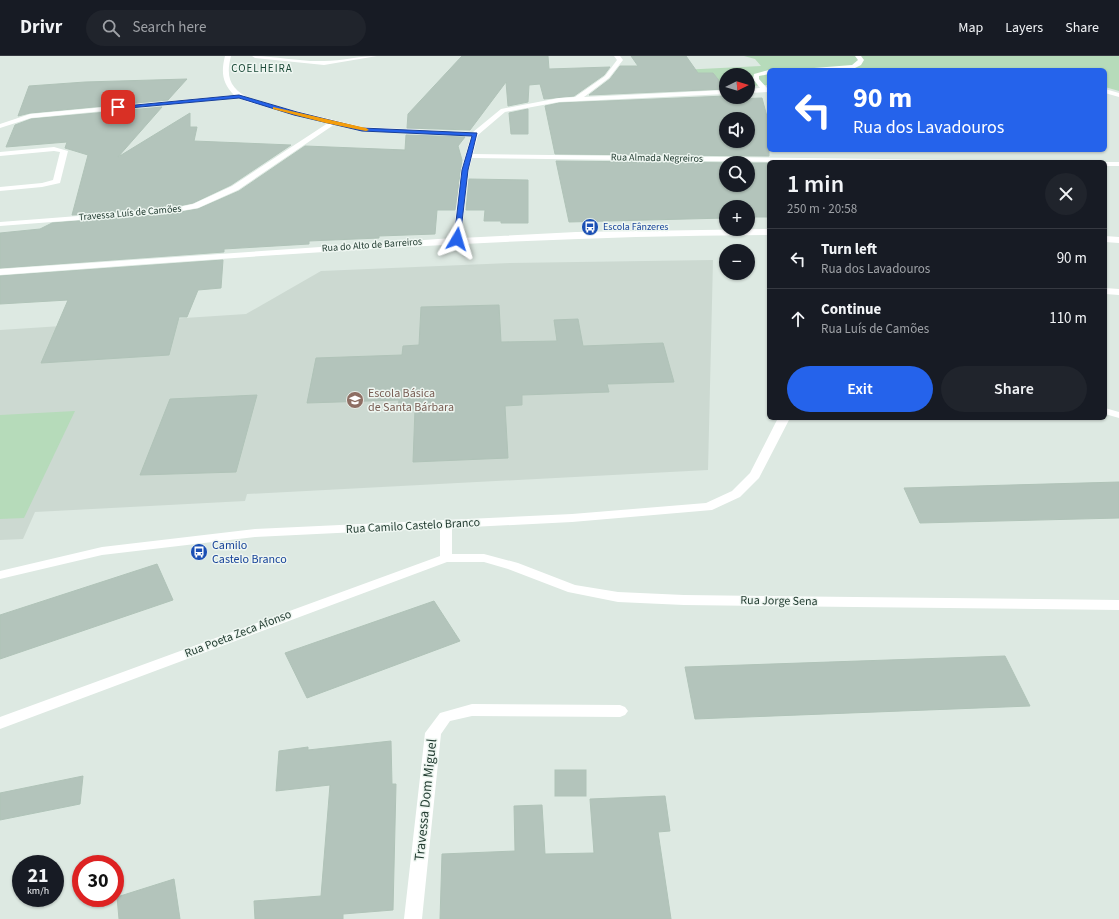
<!DOCTYPE html>
<meta charset="utf-8">
<style>
body{margin:0;font-family:"Source Sans 3",sans-serif;background:#20242c;color:#f1f3f6;height:100vh;display:flex;flex-direction:column;font-size:15px;white-space:nowrap}
*{box-sizing:border-box;margin:0}
p{font-size:13px;color:#9ea1a6}
.icon{flex:none;width:22px;height:22px;fill:none;stroke:currentColor;stroke-width:2;stroke-linecap:round;stroke-linejoin:round}
.map{position:relative;flex:1;overflow:hidden}
.details{position:absolute;left:767px;top:104px;width:340px;height:260px;display:flex;flex-direction:column;background:#171b24;border-radius:6px;box-shadow:0 1px 3px #0004}
.details>*{flex:none}
.top-card{position:absolute;left:767px;top:12px;width:340px;height:84px;border-radius:6px;box-shadow:0 1px 3px #0004;background:#2563eb;color:#fff;overflow:hidden}
.needle{width:26px;rotate:85deg}
.buttons{position:absolute;left:719px;top:12px;display:grid;gap:8px}
.buttons a{display:grid;place-items:center;width:36px;height:36px;border-radius:50%;background:#171b24;box-shadow:0 1px 3px #0004;font-size:20px}
.speed{position:absolute;left:12px;top:799px;display:flex;gap:8px;font-size:20px;font-weight:700;text-align:center}
.speed>*{display:grid;place-content:center;width:52px;height:52px;border-radius:50%;background:#171b24;box-shadow:0 1px 3px #0004;line-height:1}
.speed small{font-size:10px;font-weight:400}
.speed .limit{border:6px solid #d22;background:#fff;color:#111}
.pin{position:absolute;display:grid;place-items:center;width:34px;height:34px;color:#fff;margin:-17px;border-radius:8px;box-shadow:0 2px 6px #0006}
.me{position:absolute;width:44px;margin:-22px;rotate:7deg;stroke-linejoin:round;filter:drop-shadow(0 0 3px #0008)}
.turn{display:flex;align-items:center;gap:14px;height:84px;padding:0 20px;font-size:18px}
.turn .icon{width:52px;height:52px;stroke-width:2.5}
.turn b{display:block;font-size:28px;line-height:34px}
.round{display:grid;place-items:center;flex:none;width:42px;height:42px;border-radius:21px;background:#20242c}
.head{display:flex;align-items:center;justify-content:space-between;height:68px;padding:0 20px}
h1{font-size:24px;font-weight:600;line-height:30px}
.primary-button{display:flex;gap:8px;margin-top:auto;padding:8px 20px}
.primary-button a{flex:1;height:46px;border-radius:24px;background:#2563eb;color:#fff;font-size:16px;font-weight:600;line-height:46px;text-align:center}
.primary-button a+a{background:#20242c;color:#f1f3f6}
ul{padding:0;list-style:none}
li{display:flex;align-items:center;gap:12px;height:60px;padding:0 20px;border-top:1px solid #363941}
li div{flex:1}
li b{display:block;font-size:15px}
li em{font-style:normal}
header{display:flex;align-items:center;gap:24px;box-sizing:border-box;height:56px;padding:0 20px;background:#171b24;border-bottom:1px solid #363941}
header strong{font-size:19px}
nav{display:flex;gap:22px;margin-inline-start:auto;font-size:14px}
.search{width:280px;height:36px;background:#20242c;display:flex;align-items:center;gap:10px;box-sizing:border-box;padding:0 14px;border-radius:22px;color:#9ea1a6;font-size:15px}
.map>svg:first-child{display:block}
.built{fill:#ccd9d1}
.green{fill:#b6dbba}
.building{fill:#b3c4bb;stroke:#b0c3b8;fill-rule:evenodd}
.lines{fill:none;stroke-linecap:round;stroke-linejoin:round}
.minor{fill:#fff;fill-rule:evenodd}
.route{fill:#2563eb;stroke:#184099}
.slow{fill:#f59e0b}
.labels{text-anchor:middle;dominant-baseline:central;stroke-width:3;stroke-linejoin:round;paint-order:stroke}
.far-street-label{font-size:10px;fill:#1f392e;stroke:#eef6f1}
.far-transit-label{font-size:10px;fill:#164399;stroke:#eef6f1;text-anchor:start}
.far-neighbourhood-label{font-size:11px;letter-spacing:1px;fill:#1b4a38;stroke:#eef6f1}
.education-label{font-size:12px;fill:#785e54;stroke:#eef6f1;text-anchor:start}
.street-label{font-size:12px;fill:#1f392e;stroke:#eef6f1}
.transit-label{font-size:12px;fill:#164399;stroke:#eef6f1;text-anchor:start}
.near-street-label{font-size:14px;fill:#1f392e;stroke:#eef6f1}
</style>
<header>
<strong>Drivr</strong>
<div class="search"><svg class="icon" aria-label="search" viewBox="0 0 24 24"><circle cx="10" cy="10" r="6"/><path d="M15 15l6 6"/></svg>Search here</div>
<nav><a>Map</a><a>Layers</a><a>Share</a></nav>
</header>
<div class="map">
<svg width="1119" height="863" viewBox="0 0 1119 863">
<rect width="100%" height="100%" fill="#dde9e2"/>
<polygon class="built" points="713,204 708,414 247,438 245,445 35,456 23,483 0,484 0,274 246,258 321,215 510,207"/>
<g class="green">
<polygon points="744,0 1119,0 1119,35 1105,31 1105,14 1044,14 1036,12 1005,14 769,14 769,29 748,30 748,19 726,19 726,31 650,35 640,16 761,10 755,3"/>
<polygon points="75,355 24,462 0,463 0,359"/>
</g>
<g class="building">
<polygon points="462,0 548,0 549,13 610,11 604,19 574,40 544,43 540,28 529,29 528,46 508,50 506,26 470,74 407,72 408,58"/>
<polygon points="631,0 686,0 698,17 713,17 726,33 589,39 610,23 620,10 638,10"/>
<polygon points="187,23 168,44 30,57 18,60 29,30 85,26"/>
<path d="M726,40L734,43L762,42L769,68V100L555,98L545,50L559,47ZM726,63H748V85H726Z"/>
<polygon points="162,51 118,101 190,57 190,71 197,71 194,85 291,89 231,129 193,147 169,152 72,159 88,99 65,92 67,86 6,91 15,69 31,63"/>
<polygon points="528,53 528,78 511,78 509,57"/>
<polygon points="406,79 465,81 458,90 462,104 455,154 437,154 435,178 379,180 379,182 309,185 309,188 224,193 224,196 0,212 0,177 40,173 52,167 169,158 198,153 239,135 305,90 405,94"/>
<polygon points="556,105 743,107 726,107 726,129 748,129 748,107 769,107 769,161 748,161 748,151 726,151 726,162 569,166"/>
<polygon points="469,123 528,124 528,167 501,167 501,165 484,165 485,154 466,154"/>
<polygon points="223,204 221,232 198,234 187,261 179,261 169,299 41,307 68,244 0,248 0,220"/>
<polygon points="499,249 501,286 557,285 554,264 578,263 583,290 663,287 674,326 607,328 609,336 522,339 522,349 505,350 508,402 413,406 415,353 398,353 399,344 307,347 316,302 402,299 403,290 419,289 421,251"/>
<polygon points="257,339 236,416 140,419 170,343"/>
<polygon points="1119,426 1119,462 920,467 904,432"/>
<polygon points="157,508 173,544 0,603 0,559"/>
<polygon points="434,545 460,585 307,642 285,597"/>
<polygon points="1005,600 1030,650 695,663 685,611"/>
<polygon points="391,685 392,728 396,728 393,854 343,858 343,863 255,863 254,845 321,840 330,729 276,735 279,695 308,691 308,694"/>
<rect x="555" y="714" width="31" height="26"/>
<polygon points="83,720 80,748 0,764 0,737"/>
<polygon points="665,740 670,775 658,776 671,863 440,863 442,798 515,795 514,750 542,749 545,798 594,797 590,743"/>
<polygon points="174,823 180,863 119,863 117,841"/>
</g>
<g class="lines">
<g class="minor">
<path d="M225,0H231C225,23 231,33 252,44L362,71L473,76L501,53L559,42L575,41L605,20L617,4L614,0H620L623,4L609,22L584,41L726,34V38L559,46L505,56L478,79L473,98L967,104L971,106H782L472,102L469,114L461,182L576,176L769,173V179C512,180 256,200 0,219V213L453,182L461,114L471,80L362,75L335,68L238,134L198,152L169,157L0,170V166L169,153L193,148L232,130L328,67L248,46L239,42L31,62L0,72V68L30,58L234,39C222,27 221,16 225,0Z"/>
<path d="M252,0C276,0 300,6 324,5C342,5 359,0 377,0L324,9L255,2Z"/>
<polygon points="855,0 861,0 864,4 861,9 855,12 811,14 814,12 852,9 858,4"/>
<polygon points="769,14 769,18 759,20 759,23 767,32 769,32 769,36 748,37 748,33 760,32 753,23 754,18"/>
<polygon points="1105,33 1119,37 1119,41 1105,37"/>
<polygon points="54,91 68,95 60,127 42,131 0,135 0,131 42,127 53,124 60,96 54,95 0,100 0,96"/>
<polygon points="1104,106 1119,106 1119,110 1105,110"/>
<polygon points="1105,180 1119,181 1119,187 1105,186"/>
<polygon points="1105,232 1119,233 1119,239 1105,238"/>
<polygon points="1105,352 1119,356 1119,362 1105,358"/>
<polygon points="778,362 790,362 759,422 740,441 712,454 572,466 452,472 452,498 484,498 518,507 575,529 618,536 684,539 1119,544 1119,554 684,549 618,546 568,536 508,513 484,506 447,506 0,673 0,661 440,500 440,472 255,481 102,499 0,523 0,515 102,491 255,473 572,458 706,447 732,435 750,417"/>
<polygon points="472,648 620,649 625,651 628,655 625,659 620,661 472,660 450,665 441,678 422,863 404,863 425,677 440,657"/>
</g>
</g>
<polygon class="route" points="239,39 297,56 362,72 477,77 468,114 460,183 457,185 454,183 462,114 472,80 362,75 294,59 239,42 118,53 115,51"/>
<polygon class="slow" points="273,51 366,72 369,74 366,75 326,67 273,53"/>
<defs>
<g id="bus-disc" transform="scale(0.9)"><circle r="9.5" fill="#1a4fb4" stroke="#eef6f1"/><path d="M-5-6H5V4H4V6H2V4H-2V6H-4V4H-5ZM-3.5-4V0h7V-4ZM-3.5 1.2v1.5H-2V1.2ZM2 1.2v1.5H3.5V1.2Z" fill="#fff"/></g>
<g id="school-disc" transform="scale(0.9)"><circle r="9.5" fill="#8d6e63" stroke="#eef6f1"/><path d="M0-5L7-2L0 1L-7-2ZM-4 1L0 2.5L4 1V4Q0 6-4 4Z" fill="#fff"/></g>
</defs>
<g fill-rule="evenodd">
<use href="#bus-disc" x="590" y="171"/>
<use href="#school-disc" x="355" y="344"/>
<use href="#bus-disc" x="199" y="496"/>
</g>
<g class="labels">
<g class="far-street-label">
<text transform="translate(657 102) rotate(1)">Rua Almada Negreiros</text>
<text transform="translate(130 157) rotate(-5)">Travessa Luís de Camões</text>
<text transform="translate(372 189) rotate(-4)">Rua do Alto de Barreiros</text>
</g>
<g class="far-transit-label">
<text x="603" y="171">Escola Fânzeres</text>
</g>
<g class="far-neighbourhood-label">
<text x="262" y="12">COELHEIRA</text>
</g>
<g class="education-label">
<text x="368" y="337">Escola Básica<tspan x="368" dy="14">de Santa Bárbara</tspan></text>
</g>
<g class="street-label">
<text transform="translate(413 470) rotate(-3)">Rua Camilo Castelo Branco</text>
<text transform="translate(779 545) rotate(1)">Rua Jorge Sena</text>
<text transform="translate(238 578) rotate(-21)">Rua Poeta Zeca Afonso</text>
</g>
<g class="transit-label">
<text x="212" y="489">Camilo<tspan x="212" dy="14">Castelo Branco</tspan></text>
</g>
<g class="near-street-label">
<text transform="translate(426 744) rotate(-84)">Travessa Dom Miguel</text>
</g>
</g>
</svg>
<div class="buttons">
<a><svg class="needle" viewBox="-14 -14 28 28"><path d="M0-13l5 13h-10z" fill="#e53935"/><path d="M0 13l5-13h-10z" fill="#9ea1a6"/></svg></a>
<a><svg class="icon" aria-label="sound" viewBox="0 0 24 24"><path d="M4 9h4l5-4v14l-5-4H4zM17 9q2 3 0 6"/></svg></a>
<a><svg class="icon" aria-label="search" viewBox="0 0 24 24"><circle cx="10" cy="10" r="6"/><path d="M15 15l6 6"/></svg></a>
<a>+</a>
<a>−</a>
</div>
<div class="speed"><div>21<small>km/h</small></div><div class="limit">30</div></div>
<div class="pin" style="left:118px;top:51px;background:#d93025"><svg class="icon" aria-label="arrive" viewBox="0 0 24 24"><path d="M6 21V4h12l-3 4 3 4H6"/></svg></div>
<svg class="me" style="left:457px;top:183px" viewBox="-20 -20 40 40"><path d="M0-17L14 15 0 8-14 15z" fill="#2563eb" stroke="#fff" stroke-width="4"/></svg>
<div class="top-card">
<div class="turn"><svg class="icon" aria-label="left" viewBox="0 0 24 24"><path d="M17 20v-9H6M10 6l-5 5 5 5"/></svg><div><b>90 m</b>Rua dos Lavadouros</div></div>
</div>
<section class="details">
<div class="head"><div><h1>1 min</h1><p>250 m · 20:58</p></div><a class="round"><svg class="icon" aria-label="close" viewBox="0 0 24 24"><path d="M6 6l12 12M18 6L6 18"/></svg></a></div>
<ul>
<li><svg class="icon" aria-label="left" viewBox="0 0 24 24"><path d="M17 20v-9H6M10 6l-5 5 5 5"/></svg><div><b>Turn left</b><p>Rua dos Lavadouros</p></div><em>90 m</em></li>
<li><svg class="icon" aria-label="ahead" viewBox="0 0 24 24"><path d="M12 20V5M6 11l6-6 6 6"/></svg><div><b>Continue</b><p>Rua Luís de Camões</p></div><em>110 m</em></li>
</ul>
<div class="primary-button"><a>Exit</a><a>Share</a></div>
</section>
</div>
